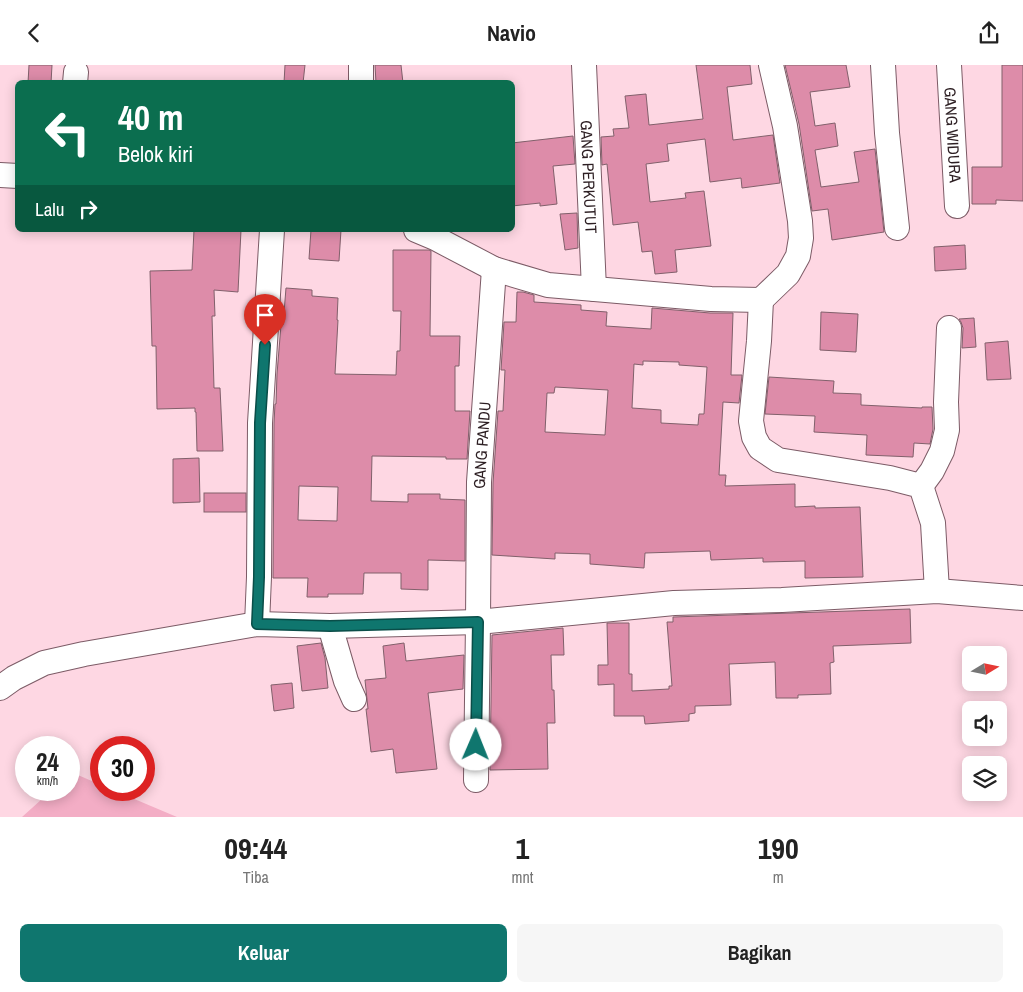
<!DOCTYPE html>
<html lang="id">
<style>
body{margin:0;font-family:"Archivo Narrow",sans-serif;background:#f6f6f6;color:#222;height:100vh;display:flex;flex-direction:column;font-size:19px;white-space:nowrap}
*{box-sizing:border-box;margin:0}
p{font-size:16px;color:#767676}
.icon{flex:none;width:28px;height:28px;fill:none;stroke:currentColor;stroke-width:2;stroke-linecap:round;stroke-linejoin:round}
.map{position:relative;height:752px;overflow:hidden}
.drawer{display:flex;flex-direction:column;background:#fff;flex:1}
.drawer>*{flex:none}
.banner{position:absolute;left:15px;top:15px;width:500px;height:152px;border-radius:8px;box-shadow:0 2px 12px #0003;background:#0b6e4f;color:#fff;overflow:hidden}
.needle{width:32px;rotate:80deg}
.tools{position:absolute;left:962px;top:581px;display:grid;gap:10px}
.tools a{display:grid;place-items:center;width:45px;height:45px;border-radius:8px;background:#fff;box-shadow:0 2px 12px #0003;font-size:25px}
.speed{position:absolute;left:15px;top:671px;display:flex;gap:10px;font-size:25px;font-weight:700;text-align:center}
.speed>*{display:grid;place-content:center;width:65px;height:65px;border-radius:50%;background:#fff;box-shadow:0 2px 12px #0003;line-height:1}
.speed small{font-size:12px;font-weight:400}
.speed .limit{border:8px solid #d22;background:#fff;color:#111}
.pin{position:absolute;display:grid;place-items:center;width:42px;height:42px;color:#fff;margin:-51px -21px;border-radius:50% 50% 50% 0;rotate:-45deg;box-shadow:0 0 5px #0007}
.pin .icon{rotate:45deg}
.me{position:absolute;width:55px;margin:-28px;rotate:1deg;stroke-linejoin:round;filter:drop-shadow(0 0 4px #0008)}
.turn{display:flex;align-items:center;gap:18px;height:105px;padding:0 20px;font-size:22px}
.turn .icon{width:65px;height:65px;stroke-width:2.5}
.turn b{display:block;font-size:35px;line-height:42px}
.then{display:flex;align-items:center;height:48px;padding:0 20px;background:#0003;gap:10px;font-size:19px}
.eta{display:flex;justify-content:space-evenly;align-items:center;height:85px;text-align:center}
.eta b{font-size:30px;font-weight:800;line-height:35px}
.primary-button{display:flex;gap:10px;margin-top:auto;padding:10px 20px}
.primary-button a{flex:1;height:58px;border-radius:8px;background:#0f766e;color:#fff;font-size:20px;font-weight:800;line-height:58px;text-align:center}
.primary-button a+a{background:#f6f6f6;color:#222}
header{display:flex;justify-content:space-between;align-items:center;height:65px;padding:0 20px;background:#fff;font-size:22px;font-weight:800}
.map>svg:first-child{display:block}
.green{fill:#f3adc5}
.building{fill:#dd8ca9;stroke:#81606b;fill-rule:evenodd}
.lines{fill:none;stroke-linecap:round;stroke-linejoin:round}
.minor-casing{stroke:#7c5b66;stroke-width:26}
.minor{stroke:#fff;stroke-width:24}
.route-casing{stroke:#0a4d48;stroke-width:12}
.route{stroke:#0f766e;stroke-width:9}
.labels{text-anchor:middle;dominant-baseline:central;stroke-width:4;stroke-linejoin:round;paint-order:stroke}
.street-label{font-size:16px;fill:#2d1f23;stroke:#fbebf0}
</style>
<header><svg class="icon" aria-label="back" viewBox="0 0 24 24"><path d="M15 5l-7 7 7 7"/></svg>Navio<svg class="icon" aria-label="share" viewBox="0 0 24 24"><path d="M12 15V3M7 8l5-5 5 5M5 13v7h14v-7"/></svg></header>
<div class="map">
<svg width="1023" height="752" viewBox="0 0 1023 752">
<rect width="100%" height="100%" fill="#fed7e3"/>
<polygon class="green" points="71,707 101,720 101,725 113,725 177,752 22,752 52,725 69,725 69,709"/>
<g class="building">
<polygon points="29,0 52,0 51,18 28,18"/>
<polygon points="285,0 305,0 303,18 284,18"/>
<polygon points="375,0 401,0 403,18 376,18"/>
<polygon points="696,0 750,0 752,19 727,22 733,75 773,70 780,118 742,123 741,113 710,117 705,74 667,79 669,96 646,99 650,137 686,133 685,128 704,126 711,181 675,185 677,207 655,209 652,186 642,187 638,157 613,160 607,99 602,100 601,72 614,71 613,64 629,63 625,31 646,29 649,60 703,54"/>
<polygon points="785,0 846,0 850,22 810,27 815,61 835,58 838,81 815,85 821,122 859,117 854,87 875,84 884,167 832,175 828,144 812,146 799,59"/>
<polygon points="1002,0 1023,0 1023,136 996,135 996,139 972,139 972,102 1002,102"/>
<polygon points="573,71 575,99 553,101 557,139 540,141 540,138 512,141 512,78"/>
<polygon points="577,148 578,183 565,185 560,149"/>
<polygon points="194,165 241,165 238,227 214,225 215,251 212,251 214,323 220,323 223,386 197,386 196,347 195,347 195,343 157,344 156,281 152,281 150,206 192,205"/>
<polygon points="311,165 341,165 339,196 309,194"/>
<polygon points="965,180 966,204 935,206 934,182"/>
<path d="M393,185H429L431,186L430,271H460L459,301H455V346H470L467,394H446V392L372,391L371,436L408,437V429H440V434L465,435V496L428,495V525L401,524V508H364L363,529H328V532H307L308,513H273L274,358L275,339H276L277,309L281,260H283L286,223L312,225V231L338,233L337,255H338L335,309L396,310L397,286H400L401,246H393ZM299,421L338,422L337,456L298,455Z"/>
<path d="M517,227H523L534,230V237L581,240V245L607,247L606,261L651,264L652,243L710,248H733L731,310H742L739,338L723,337L719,410H726L725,421L795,419V442L815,441V443L860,442L863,512L805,513V496L763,497V493L711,495L710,486L645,488L644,503L590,499V489L555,488V494L492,490L493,418L498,346H503L505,305H501L504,257H516ZM643,296L679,297V300L707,302L704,349H699L698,360L661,358V345L632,343L634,299L643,300ZM555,322L608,325L605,370L545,367L547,328H554Z"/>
<polygon points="821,247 858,249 856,287 820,285"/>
<polygon points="974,253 976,282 962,283 963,263 961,257 959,254"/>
<polygon points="1008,276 1011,314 987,315 985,278"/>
<polygon points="769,312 834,316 833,328 861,329 861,340 922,343 922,342 932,342 933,364 930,379 914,378 913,392 866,390 867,370 814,367 815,351 765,349"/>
<polygon points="199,393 200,437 173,438 173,394"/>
<rect x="204" y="428" width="42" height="19"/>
<polygon points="910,544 911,578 833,581 834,597 830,598 831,629 798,630 798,633 776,633 775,597 729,599 731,640 695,641 695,648 689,649 689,656 645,659 644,651 614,651 614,619 598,620 598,600 608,600 607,558 629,558 629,609 632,609 632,626 669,624 669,621 672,621 667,557 673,557 673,552"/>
<polygon points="563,563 564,590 551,590 552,625 554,625 555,658 547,658 548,704 490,705 492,570"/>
<polygon points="321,578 325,593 328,623 302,626 297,581"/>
<polygon points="404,578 406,596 464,590 463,624 428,628 437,704 396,708 393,684 371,687 366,644 368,644 365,615 386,613 383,581"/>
<polygon points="292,618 294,643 274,646 271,620"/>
</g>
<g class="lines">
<g class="minor-casing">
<g id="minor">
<polyline points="361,0 361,18"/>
<path id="s1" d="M584,0L594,224"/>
<polyline points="883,0 887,68 897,163"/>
<path id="s2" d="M949,0L957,141"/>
<polyline points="75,18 76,7"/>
<polyline points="0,110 18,111"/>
<polyline points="416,165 435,173 494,204 548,220 711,234 761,235 788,209 798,191 801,173 800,156 785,61 771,0"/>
<polyline points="761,235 759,276 751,356 754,372 760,383 778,395 890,413 921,421 933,458 937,526"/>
<polyline points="921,421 932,406 942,386 947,365 946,337 949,263"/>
<polyline points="257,559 259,512 260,358 272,165"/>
<polyline points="330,561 346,616 354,634"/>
<polyline points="0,623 14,613 44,598 84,589 257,559 330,561 478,557 674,538 782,535 937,526 1023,533"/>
<path id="s3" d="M476,715L478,557L479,417L494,204"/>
</g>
</g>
<use href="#minor" class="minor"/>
</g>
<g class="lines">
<g class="route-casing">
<polyline id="route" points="265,280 260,358 259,512 257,559 330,561 478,557 476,680"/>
</g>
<use href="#route" class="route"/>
</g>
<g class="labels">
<g class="street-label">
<text stroke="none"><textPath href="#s2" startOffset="70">GANG WIDURA</textPath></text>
<text stroke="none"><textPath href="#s1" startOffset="112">GANG PERKUTUT</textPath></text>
<text stroke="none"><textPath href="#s3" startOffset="335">GANG PANDU</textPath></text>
</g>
</g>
</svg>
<div class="tools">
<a><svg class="needle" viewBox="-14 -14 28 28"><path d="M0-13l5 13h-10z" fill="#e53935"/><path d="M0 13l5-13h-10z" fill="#767676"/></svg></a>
<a><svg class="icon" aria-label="sound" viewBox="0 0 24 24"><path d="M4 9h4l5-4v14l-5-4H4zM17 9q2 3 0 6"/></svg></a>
<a><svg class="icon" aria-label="layers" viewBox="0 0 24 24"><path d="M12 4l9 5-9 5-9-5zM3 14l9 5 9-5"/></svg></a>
</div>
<div class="speed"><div>24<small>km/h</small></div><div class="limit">30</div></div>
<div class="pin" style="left:265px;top:280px;background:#d93025"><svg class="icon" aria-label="arrive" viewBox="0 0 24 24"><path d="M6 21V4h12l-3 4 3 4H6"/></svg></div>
<svg class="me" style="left:476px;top:680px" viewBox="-20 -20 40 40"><circle r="19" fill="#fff"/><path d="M0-13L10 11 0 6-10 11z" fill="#0f766e"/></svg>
<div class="banner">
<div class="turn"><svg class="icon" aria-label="left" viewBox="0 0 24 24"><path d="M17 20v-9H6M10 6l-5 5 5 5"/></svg><div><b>40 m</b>Belok kiri</div></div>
<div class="then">Lalu<svg class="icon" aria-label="right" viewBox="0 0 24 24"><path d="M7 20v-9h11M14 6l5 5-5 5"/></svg></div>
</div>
</div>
<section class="drawer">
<div class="eta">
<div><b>09:44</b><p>Tiba</p></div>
<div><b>1</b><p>mnt</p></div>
<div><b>190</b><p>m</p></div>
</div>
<div class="primary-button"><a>Keluar</a><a>Bagikan</a></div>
</section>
